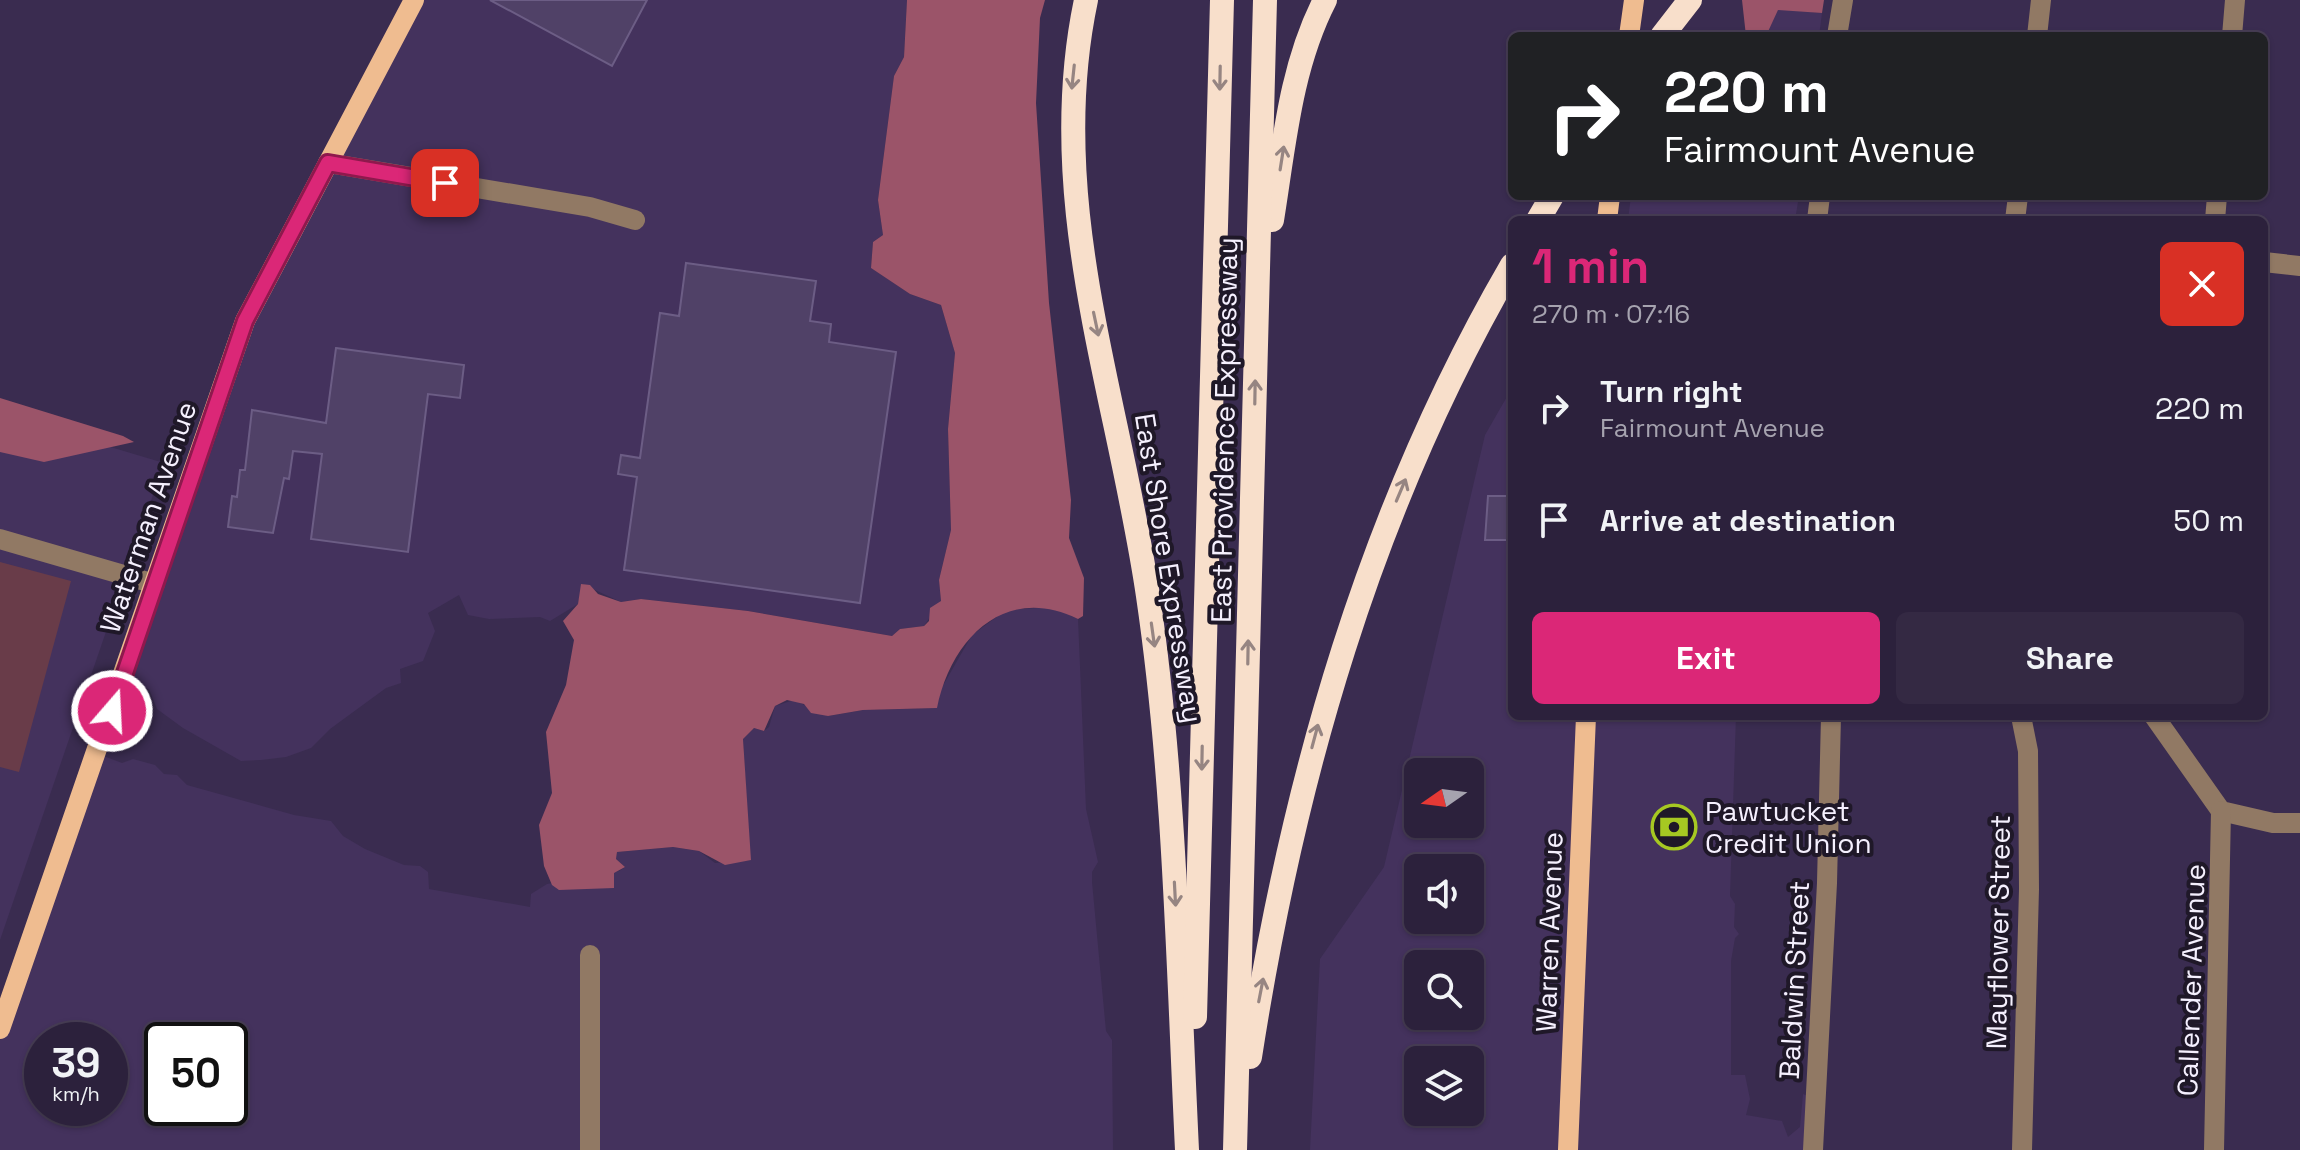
<!DOCTYPE html>
<meta charset="utf-8">
<style>
body{margin:0;font-family:"Space Grotesk",sans-serif;background:#342943;color:#f1f3f6;height:100vh;display:flex;flex-direction:column;font-size:30px;white-space:nowrap}
*{box-sizing:border-box;margin:0}
p{font-size:26px;color:#a6a3af}
.icon{flex:none;width:44px;height:44px;fill:none;stroke:currentColor;stroke-width:2;stroke-linecap:round;stroke-linejoin:round}
.map{position:relative;flex:1;overflow:hidden}
.sheet{position:absolute;left:1508px;top:216px;width:760px;height:504px;display:flex;flex-direction:column;background:#2c213c;border-radius:12px;box-shadow:0 2px 6px #0004,0 0 0 2px #483e56}
.sheet>*{flex:none}
.top-card{position:absolute;left:1508px;top:32px;width:760px;height:168px;border-radius:12px;box-shadow:0 2px 6px #0004,0 0 0 2px #483e56;background:#202124;color:#fff;overflow:hidden}
.needle{width:52px;rotate:256deg}
.controls{position:absolute;left:1404px;top:758px;display:grid;gap:16px}
.controls a{display:grid;place-items:center;width:80px;height:80px;border-radius:12px;background:#2c213c;box-shadow:0 2px 6px #0004,0 0 0 2px #483e56;font-size:40px}
.speed{position:absolute;left:24px;top:1022px;display:flex;gap:16px;font-size:40px;font-weight:700;text-align:center}
.speed>*{display:grid;place-content:center;width:104px;height:104px;border-radius:50%;background:#2c213c;box-shadow:0 2px 6px #0004,0 0 0 2px #483e56;line-height:1}
.speed small{font-size:20px;font-weight:400}
.speed .limit{border:4px solid #111;border-radius:12px;background:#fff;color:#111}
.pin{position:absolute;display:grid;place-items:center;width:68px;height:68px;color:#fff;margin:-34px;border-radius:16px;box-shadow:0 4px 12px #0006}
.me{position:absolute;width:88px;margin:-44px;rotate:19deg;stroke-linejoin:round;filter:drop-shadow(0 0 6px #0008)}
.turn{display:flex;align-items:center;gap:28px;height:168px;padding:0 24px;font-size:36px}
.turn .icon{width:104px;height:104px;stroke-width:2.5}
.turn b{display:block;font-size:56px;line-height:68px}
.round{display:grid;place-items:center;flex:none;width:84px;height:84px;border-radius:12px;background:#342943}
.summary{display:flex;align-items:center;justify-content:space-between;height:136px;padding:0 24px}
h1{font-size:48px;font-weight:800;line-height:60px;color:#db2777}
.cta{display:flex;gap:16px;margin-top:auto;padding:16px 24px}
.cta a{flex:1;height:92px;border-radius:12px;background:#db2777;color:#fff;font-size:32px;font-weight:800;line-height:92px;text-align:center}
.cta a+a{background:#342943;color:#f1f3f6}
ul{padding:0;list-style:none}
li{display:flex;align-items:center;gap:24px;height:112px;padding:0 24px}
li div{flex:1}
li b{display:block;font-size:30px}
li em{font-style:normal}
.map>svg:first-child{display:block}
.built{fill:#44325d;fill-rule:evenodd}
.green{fill:#693c49}
.forest{fill:#9b5469}
.building{fill:#504167;stroke:#6c5d85;stroke-width:2}
.lines{fill:none;stroke-linecap:round;stroke-linejoin:round}
.minor{stroke:#917964;stroke-width:20}
.major{stroke:#efbc90;stroke-width:20}
.highway{stroke:#f8dfcb;stroke-width:24}
.oneway{stroke:#968582}
.route-casing{stroke:#8e194d;stroke-width:20}
.route{stroke:#db2777;stroke-width:14}
.labels{text-anchor:middle;dominant-baseline:central;stroke-width:8;stroke-linejoin:round;paint-order:stroke}
.street-label{font-size:28px;fill:#f5f0fe;stroke:#1f1828}
.poi-label{font-size:28px;fill:#f5f0fe;stroke:#1f1828;text-anchor:start}
</style>
<div class="map">
<svg width="2300" height="1150" viewBox="0 0 2300 1150">
<rect width="100%" height="100%" fill="#3a2c50"/>
<g class="built">
<polygon points="417,0 907,0 904,57 894,76 878,200 883,235 873,242 871,268 910,294 941,305 955,353 948,429 951,530 939,580 941,601 924,626 900,629 892,636 748,611 641,599 621,602 582,584 578,604 550,621 540,617 489,619 468,615 459,595 428,613 435,631 423,661 400,669 401,683 386,688 330,729 311,748 286,757 261,760 241,761 183,728 157,709 149,689 122,682 279,251"/>
<polygon points="1778,9 1822,13 1819,36 1766,36"/>
<polygon points="1631,196 1799,196 1795,220 1628,220"/>
<path d="M1512,388V716H1736L1730,896L1735,904L1734,927L1739,934L1735,938L1731,961V1075H1745L1750,1099L1746,1115L1782,1121L1788,1137L1800,1127L1803,1094L1817,1100L1816,1150H1310L1320,959L1384,867L1485,435ZM1418,772H1470V824H1418ZM1418,868H1470V920H1418ZM1418,964H1470V1016H1418ZM1418,1060H1470V1112H1418Z"/>
<polygon points="0,414 164,463 0,940"/>
<path d="M1053,607L1078,619L1086,809L1098,862L1092,872V882L1106,1031L1112,1040L1113,1150H0V1019L101,755L122,763L133,759L155,765L164,774L177,775L187,785L294,815L331,821L343,836L365,849L404,865L420,866L428,872L429,889L530,907L531,894L547,884L619,871L625,867L616,859L617,852L673,847L699,851L715,863L750,860L743,739L754,728L764,731L769,727L775,706L794,700L828,716L863,710L936,708L941,689L972,635L1006,610ZM42,1040H110V1108H42ZM162,1040H230V1108H162Z"/>
</g>
<polygon class="green" points="0,562 71,581 19,772 0,767"/>
<g class="forest">
<path d="M907,0H1045L1040,18L1036,103L1049,303L1071,500L1069,538L1084,578L1083,616L1078,619C1006,583 951,638 937,708L863,710L828,716L811,713L804,704L787,700L775,706L764,731L754,728L743,739L751,860L725,865L699,851L673,847L617,852L616,859L625,867L614,873V888L559,890L552,885L544,866L539,825L552,793L546,732L566,685L574,640L563,621L578,604L581,584L590,585L598,594L621,602L641,599L748,611L892,636L900,629L924,626L929,621L930,608L941,601L939,580L951,530L948,429L955,353L941,305L910,294L871,268L873,242L883,235L878,200L894,76L904,57Z"/>
<polygon points="1742,0 1824,0 1822,13 1778,10 1766,36 1746,36"/>
<polygon points="0,398 123,436 134,442 44,462 0,452"/>
</g>
<g class="building">
<polygon points="490,0 647,0 612,66"/>
<polygon points="686,263 816,281 810,321 831,324 829,342 896,352 860,603 624,570 637,477 618,474 621,455 640,458 660,313 679,316"/>
<polygon points="336,348 464,365 460,398 428,394 408,552 311,539 322,454 293,451 289,479 284,478 273,533 228,527 232,496 237,497 240,470 245,470 252,410 326,423"/>
<polygon points="1488,496 1512,496 1512,540 1485,540"/>
</g>
<g class="lines">
<g class="minor">
<polyline points="1837,36 1843,0"/>
<polyline points="2037,36 2041,0"/>
<polyline points="2232,36 2235,0"/>
<polyline points="328,163 590,207 635,220"/>
<polyline points="1817,220 1820,196"/>
<polyline points="2015,220 2018,196"/>
<polyline points="2215,220 2217,196"/>
<polyline points="2264,262 2300,266"/>
<polyline points="0,539 155,584"/>
<polyline points="2021,716 2028,751 2029,889 2022,1150"/>
<polyline points="2154,716 2221,811 2273,823 2300,823"/>
<polyline points="590,1150 590,955"/>
<polyline points="1813,1150 1827,883 1831,716"/>
<polyline points="2214,1150 2221,811"/>
</g>
<g class="major">
<polyline points="1629,36 1634,0"/>
<polyline points="1607,220 1610,196"/>
<polyline points="0,1029 245,321 414,0"/>
<polyline points="1568,1150 1586,716"/>
</g>
<g class="highway">
<path d="M1086,0C1043,203 1119,396 1148,596C1175,780 1178,965 1187,1150"/>
<polyline points="1662,36 1690,0"/>
<path d="M1272,220C1284,146 1290,68 1325,0"/>
<polyline points="1538,220 1552,196"/>
<polyline points="1195,1017 1222,0"/>
<path d="M1250,1057C1293,779 1370,509 1512,265"/>
<polyline points="1235,1150 1265,0"/>
</g>
</g>
<defs><path id="oneway-shaft" d="M-6 0H5M1.5-3L5.5 0L1.5 3" fill="none" stroke-width="1.6" stroke-linecap="round" stroke-linejoin="round" transform="scale(2)"/></defs>
<g class="oneway">
<use href="#oneway-shaft" transform="translate(1073 77) rotate(96)"/>
<use href="#oneway-shaft" transform="translate(1220 78) rotate(91)"/>
<use href="#oneway-shaft" transform="translate(1282 158) rotate(-81)"/>
<use href="#oneway-shaft" transform="translate(1096 324) rotate(78)"/>
<use href="#oneway-shaft" transform="translate(1255 392) rotate(-89)"/>
<use href="#oneway-shaft" transform="translate(1401 490) rotate(-67)"/>
<use href="#oneway-shaft" transform="translate(1153 635) rotate(82)"/>
<use href="#oneway-shaft" transform="translate(1248 652) rotate(-89)"/>
<use href="#oneway-shaft" transform="translate(1315 736) rotate(-75)"/>
<use href="#oneway-shaft" transform="translate(1202 758) rotate(91)"/>
<use href="#oneway-shaft" transform="translate(1175 894) rotate(87)"/>
<use href="#oneway-shaft" transform="translate(1261 990) rotate(-79)"/>
</g>
<g class="lines">
<g class="route-casing">
<polyline id="route" points="112,711 245,321 328,163 445,183"/>
</g>
<use href="#route" class="route"/>
</g>
<defs>
<g id="bank-ring" transform="scale(2.3)"><circle r="9.5" fill="#1f1828" stroke="#a6c822" stroke-width="1.5"/><path d="M-6-4H6V4H-6ZM0-2.3a2.3 2.3 0 1 0 0 4.6a2.3 2.3 0 1 0 0-4.6Z" fill="#a6c822"/></g>
</defs>
<g fill-rule="evenodd">
<use href="#bank-ring" x="1674" y="827"/>
</g>
<g class="labels">
<g class="street-label">
<text transform="translate(1224 430) rotate(-89)">East Providence Expressway</text>
<text transform="translate(148 517) rotate(-71)">Waterman Avenue</text>
<text transform="translate(1169 568) rotate(81)">East Shore Expressway</text>
<text transform="translate(1549 932) rotate(-88)">Warren Avenue</text>
<text transform="translate(1998 932) rotate(-89)">Mayflower Street</text>
<text transform="translate(1794 980) rotate(-87)">Baldwin Street</text>
<text transform="translate(2191 980) rotate(-88)">Callender Avenue</text>
</g>
<g class="poi-label">
<text x="1705" y="811">Pawtucket<tspan x="1705" dy="32">Credit Union</tspan></text>
</g>
</g>
</svg>
<div class="controls">
<a><svg class="needle" viewBox="-14 -14 28 28"><path d="M0-13l5 13h-10z" fill="#e53935"/><path d="M0 13l5-13h-10z" fill="#a6a3af"/></svg></a>
<a><svg class="icon" aria-label="sound" viewBox="0 0 24 24"><path d="M4 9h4l5-4v14l-5-4H4zM17 9q2 3 0 6"/></svg></a>
<a><svg class="icon" aria-label="search" viewBox="0 0 24 24"><circle cx="10" cy="10" r="6"/><path d="M15 15l6 6"/></svg></a>
<a><svg class="icon" aria-label="layers" viewBox="0 0 24 24"><path d="M12 4l9 5-9 5-9-5zM3 14l9 5 9-5"/></svg></a>
</div>
<div class="speed"><div>39<small>km/h</small></div><div class="limit">50</div></div>
<div class="pin" style="left:445px;top:183px;background:#d93025"><svg class="icon" aria-label="arrive" viewBox="0 0 24 24"><path d="M6 21V4h12l-3 4 3 4H6"/></svg></div>
<svg class="me" style="left:112px;top:711px" viewBox="-20 -20 40 40"><circle r="17" fill="#db2777" stroke="#fff" stroke-width="3"/><path d="M0-11L8 9 0 5-8 9z" fill="#fff"/></svg>
<div class="top-card">
<div class="turn"><svg class="icon" aria-label="right" viewBox="0 0 24 24"><path d="M7 20v-9h11M14 6l5 5-5 5"/></svg><div><b>220 m</b>Fairmount Avenue</div></div>
</div>
<section class="sheet">
<div class="summary"><div><h1>1 min</h1><p>270 m · 07:16</p></div><a class="round" style="background:#d93025;color:#fff"><svg class="icon" aria-label="close" viewBox="0 0 24 24"><path d="M6 6l12 12M18 6L6 18"/></svg></a></div>
<ul>
<li><svg class="icon" aria-label="right" viewBox="0 0 24 24"><path d="M7 20v-9h11M14 6l5 5-5 5"/></svg><div><b>Turn right</b><p>Fairmount Avenue</p></div><em>220 m</em></li>
<li><svg class="icon" aria-label="arrive" viewBox="0 0 24 24"><path d="M6 21V4h12l-3 4 3 4H6"/></svg><div><b>Arrive at destination</b></div><em>50 m</em></li>
</ul>
<div class="cta"><a>Exit</a><a>Share</a></div>
</section>
</div>
